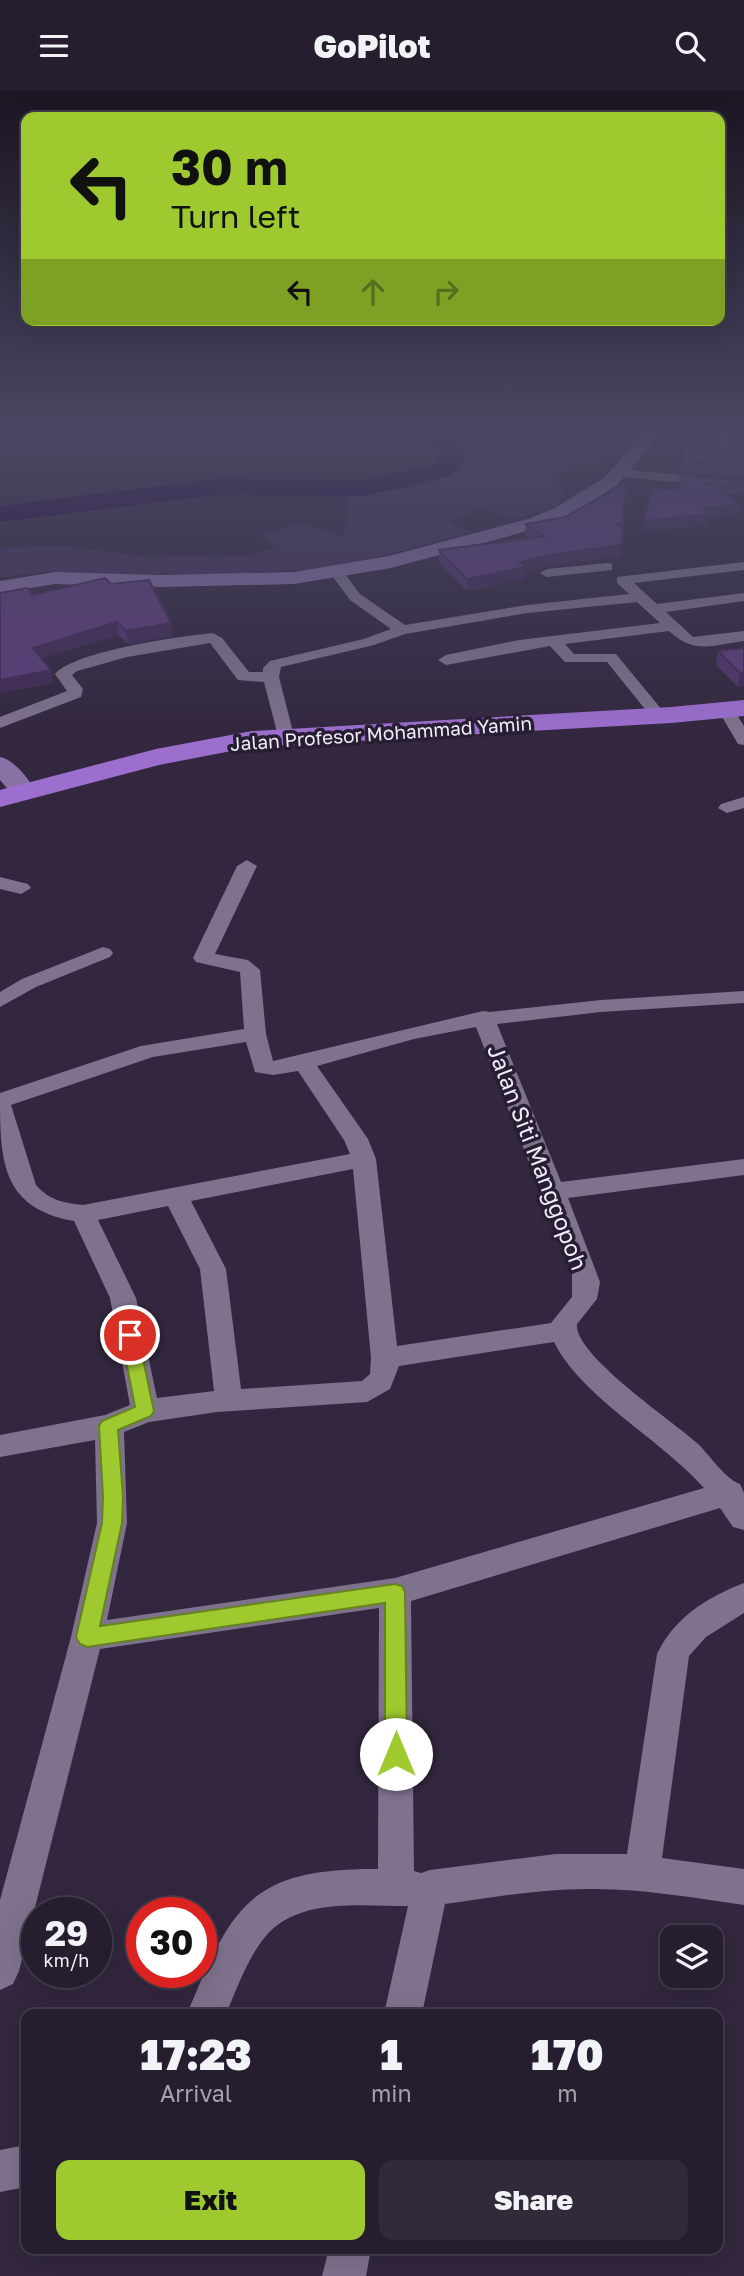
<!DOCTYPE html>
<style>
body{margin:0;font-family:"Golos Text",sans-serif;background:#322a3a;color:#f1f3f6;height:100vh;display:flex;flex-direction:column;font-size:26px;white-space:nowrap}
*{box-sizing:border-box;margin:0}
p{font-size:23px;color:#a4a2aa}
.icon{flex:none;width:38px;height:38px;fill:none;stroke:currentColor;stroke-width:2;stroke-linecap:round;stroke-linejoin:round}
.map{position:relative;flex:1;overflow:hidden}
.side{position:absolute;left:21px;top:1918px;width:702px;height:245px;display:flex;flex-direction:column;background:#261d2e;border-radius:14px;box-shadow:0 7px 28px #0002,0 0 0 2px #423b4a}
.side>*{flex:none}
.hud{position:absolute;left:21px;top:21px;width:704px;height:214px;border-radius:14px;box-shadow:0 7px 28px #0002,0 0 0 2px #423b4a;background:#9eca2f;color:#111;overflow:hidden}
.fabs{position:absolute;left:660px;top:1834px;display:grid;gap:14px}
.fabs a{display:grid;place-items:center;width:63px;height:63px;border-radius:14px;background:#261d2e;box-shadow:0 7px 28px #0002,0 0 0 2px #423b4a;font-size:35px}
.speed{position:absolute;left:21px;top:1806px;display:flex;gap:14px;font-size:35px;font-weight:700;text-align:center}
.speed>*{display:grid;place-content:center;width:91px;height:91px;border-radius:50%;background:#261d2e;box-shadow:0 7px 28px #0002,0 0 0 2px #423b4a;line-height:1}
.speed small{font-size:18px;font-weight:400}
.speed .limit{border:10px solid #d22;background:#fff;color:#111}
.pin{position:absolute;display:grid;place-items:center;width:60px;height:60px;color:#fff;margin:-30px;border:4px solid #fff;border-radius:50%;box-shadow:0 2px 7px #0007}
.me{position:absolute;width:77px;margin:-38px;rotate:0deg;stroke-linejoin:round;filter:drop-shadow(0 0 5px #0008)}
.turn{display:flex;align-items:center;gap:24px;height:147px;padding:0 35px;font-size:32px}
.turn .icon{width:91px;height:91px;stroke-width:2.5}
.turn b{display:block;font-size:49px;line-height:60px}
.lanes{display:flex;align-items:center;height:66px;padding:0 35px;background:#0003;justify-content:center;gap:35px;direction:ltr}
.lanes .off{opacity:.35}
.eta{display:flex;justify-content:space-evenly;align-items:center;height:119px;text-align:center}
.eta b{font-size:42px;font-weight:800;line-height:49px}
.primary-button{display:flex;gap:14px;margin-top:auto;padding:14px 35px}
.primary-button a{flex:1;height:80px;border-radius:14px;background:#9eca2f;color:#111;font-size:28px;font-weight:800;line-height:80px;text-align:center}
.primary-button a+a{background:#322a3a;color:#f1f3f6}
header{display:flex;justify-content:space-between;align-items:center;height:91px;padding:0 35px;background:#261d2e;font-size:32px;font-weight:800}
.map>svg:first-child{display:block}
.green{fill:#433158}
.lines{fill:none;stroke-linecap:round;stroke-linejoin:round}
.river{fill:#210139;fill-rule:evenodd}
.minor{fill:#7e728d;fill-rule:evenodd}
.secondary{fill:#8970a5;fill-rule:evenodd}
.trunk{fill:#9c6ecd;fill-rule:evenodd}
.wall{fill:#4e3469}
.shaded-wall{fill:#402b55}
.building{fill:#5b3d7a;stroke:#402b55;stroke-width:2}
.route{fill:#9eca2f;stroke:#67831f;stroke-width:2}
.labels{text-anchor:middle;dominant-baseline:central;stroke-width:7;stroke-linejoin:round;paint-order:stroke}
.far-street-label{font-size:19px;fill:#f0eaf9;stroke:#281e34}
.street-label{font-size:23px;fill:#f0eaf9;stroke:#281e34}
</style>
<header><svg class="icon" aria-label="menu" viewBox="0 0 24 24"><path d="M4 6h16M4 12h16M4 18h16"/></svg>GoPilot<svg class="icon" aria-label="search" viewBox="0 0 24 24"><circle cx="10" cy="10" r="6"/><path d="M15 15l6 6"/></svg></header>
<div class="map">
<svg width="744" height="2185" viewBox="0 0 744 2185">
<rect width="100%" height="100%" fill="#32273e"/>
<g class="green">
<polygon points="0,339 43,339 49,345 0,357"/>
<path d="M540,339H593L622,349L595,372L576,370L551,392L568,395L557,414L515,428L480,417L448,432L473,441L341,476L217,484L47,481L0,486V457L63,455L148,466L254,464L275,456L260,445L301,432L342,445L347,427L346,403C374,402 467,397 470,359L455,351L544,342Z"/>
</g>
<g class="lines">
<polygon class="river" points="382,339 422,339 455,347 465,364 452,384 364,405 217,404 0,431 0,415 217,388 364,389 434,373 441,364 437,357 386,344"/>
<g class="minor">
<polygon points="718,339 730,339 732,344 722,363 718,364 712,360 720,344"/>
<polygon points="619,378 744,390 744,398 615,385 615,379"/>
<path d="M744,471V479L634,492L657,513L744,502V510L666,521L693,546L744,540V550C712,554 695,564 669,540L565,553L574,563H616L667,625L659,630L653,628L607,571H565L550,555L446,574L438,569L446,564L519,549L660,532L637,511L527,522L405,543L374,554L281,576L279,586L294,645L286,650L278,645L264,591L238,589L210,552L127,566L77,580L72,584L83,598L81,606L0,637V626L67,600L55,583C75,560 181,545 213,542L222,547L249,581H263V577L270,570L364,548L391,538L350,509L330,482L337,478L342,479L360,503L405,534L527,514L629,503L617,492V486Z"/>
<polygon points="607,472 612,473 612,479 547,486 540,482 547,478"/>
<polygon points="726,614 732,616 744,635 744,654 738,653 718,619"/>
<polygon points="744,706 744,717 727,722 718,717 721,713"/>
<path d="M247,769L257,775L215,863L248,869L260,879L266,943L273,970L483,920L490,921L601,909L744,900V912L601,921L497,933L561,1091L744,1068V1084L568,1107L600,1191L597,1208L577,1233C574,1264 673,1330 697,1352C710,1364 724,1387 740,1393L744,1402V1439L733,1436L720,1417L411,1510L414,1780L421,1782L430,1779L556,1763H627L657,1563C674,1527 707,1506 744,1492V1522L706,1546L689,1565L662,1767L744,1778V1814C694,1807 645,1798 595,1798C544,1797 495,1806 445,1813L422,1923H384L408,1815C362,1815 297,1806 265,1846C247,1868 237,1898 226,1923H187C232,1814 251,1777 378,1778L379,1517L100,1558L19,1880L13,1893L0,1899V1809L71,1546L97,1432L95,1349L0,1366V1344L105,1324L130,1314L110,1207L74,1130C0,1117 0,1068 0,1002L141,955L244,938L240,881L196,871L193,867L237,775ZM476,936L572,1181V1206L551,1232L397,1255L376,1068L368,1048L317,975L414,948ZM246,951L255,981L273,984L298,980L344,1049L350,1063L83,1114C64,1112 49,1109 36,1094L11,1014L153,966ZM353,1078L371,1267L370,1283L362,1290L241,1298L226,1178L191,1110ZM168,1115L200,1178L214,1300L157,1307L136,1207L98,1129ZM554,1251C581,1306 662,1349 704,1397L395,1487L107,1529L127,1432L124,1341L149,1331L217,1321L367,1311L390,1298L399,1275Z"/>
<polygon points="0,786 28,793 31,797 21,803 0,798"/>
<polygon points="103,856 110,858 113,862 110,866 36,896 0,916 0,901 22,888"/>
<polygon points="26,2054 26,2096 0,2101 0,2059"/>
<polygon points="329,2158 371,2158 366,2185 322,2185"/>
</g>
<g class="secondary">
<polygon points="647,339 664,339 617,394 569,425 542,436 391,477 294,493 162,496 55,493 0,502 0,490 55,481 162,484 294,481 389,465 528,428 555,417 605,386"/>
<path d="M0,666C15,669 28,688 37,701L33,706C16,711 10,701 0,689Z"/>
</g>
<polygon class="trunk" points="744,609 744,625 671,632 252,656 159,674 0,716 0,699 156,658 252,640 671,616"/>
</g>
<g class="wall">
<polygon points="620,339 628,339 627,358"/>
<polygon points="686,339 718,339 717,344 713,352 718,356 726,354 733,341 732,339 744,339 744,387 681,381 688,343"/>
<polygon points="681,384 744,390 744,402 724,403 740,413 739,424 709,427 708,434 642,441 678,399"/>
<polygon points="626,392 620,466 547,475 525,481 524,488 467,500 439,471 439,459 529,447 525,444 526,433 565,426"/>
<polygon points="0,502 33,504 172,545 128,553 118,544 42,567 53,592 0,602"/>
<polygon points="744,557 744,595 738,596 716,574 718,560"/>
</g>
<g class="shaded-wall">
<polygon points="716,339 718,339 717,344 709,361 711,351"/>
<polygon points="740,413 739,424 709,427 708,434 642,441 643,430 704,417"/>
<polygon points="622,454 620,466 547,475 525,481 524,488 467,500 467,488 520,471 548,464"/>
<polygon points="117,531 118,544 35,569 33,557"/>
<polygon points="171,532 172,545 128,553 126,540"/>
<polygon points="51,579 53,592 0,602 0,589"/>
<polygon points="744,581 744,595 738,596 740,582"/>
</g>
<g class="building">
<polygon points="624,339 628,339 627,349"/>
<polygon points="691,339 716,339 711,351 718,356 726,354 734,339 744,339 744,377 683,371 687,343 693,344"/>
<polygon points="681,384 744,390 744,392 708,392 740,413 704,417 709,423 643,430 653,398 678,399"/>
<polygon points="626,392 623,432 617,433 623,439 622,454 548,464 520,471 525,476 467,488 439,459 545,445 526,433 565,426"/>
<polygon points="105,487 111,493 149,489 171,532 126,540 117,531 33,557 51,579 0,589 0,502 27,497 33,504"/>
<polygon points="744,557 744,581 740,582 718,560"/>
</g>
<linearGradient id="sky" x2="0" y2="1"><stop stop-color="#1c1522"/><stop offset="0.53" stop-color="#494763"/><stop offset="1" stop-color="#494763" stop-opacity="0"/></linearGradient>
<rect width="744" height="645" fill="url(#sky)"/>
<polygon class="route" points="130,1238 136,1240 138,1244 154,1320 151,1325 118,1339 123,1406 122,1432 100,1535 395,1493 402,1495 405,1501 407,1663 404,1670 396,1673 388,1670 385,1663 385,1512 87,1556 80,1553 76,1546 102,1432 103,1406 99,1335 102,1330 135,1316 121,1244 123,1240"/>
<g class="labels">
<g class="far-street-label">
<text transform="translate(381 642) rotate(-4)">Jalan Profesor Mohammad Yamin</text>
</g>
<g class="street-label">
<text transform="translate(538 1066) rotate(69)">Jalan Siti Manggopoh</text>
</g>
</g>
</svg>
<div class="fabs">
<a><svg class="icon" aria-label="layers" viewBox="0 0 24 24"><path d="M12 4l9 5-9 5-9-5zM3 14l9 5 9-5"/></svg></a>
</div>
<div class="speed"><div>29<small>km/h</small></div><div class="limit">30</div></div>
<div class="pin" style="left:130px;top:1244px;background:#d93025"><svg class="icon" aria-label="arrive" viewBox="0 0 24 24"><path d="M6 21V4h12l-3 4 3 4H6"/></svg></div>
<svg class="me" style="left:396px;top:1663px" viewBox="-20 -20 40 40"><circle r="19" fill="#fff"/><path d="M0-13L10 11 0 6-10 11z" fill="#9eca2f"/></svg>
<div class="hud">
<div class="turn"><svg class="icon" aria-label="left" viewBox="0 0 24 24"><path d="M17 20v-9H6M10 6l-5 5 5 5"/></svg><div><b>30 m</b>Turn left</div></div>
<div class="lanes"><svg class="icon" aria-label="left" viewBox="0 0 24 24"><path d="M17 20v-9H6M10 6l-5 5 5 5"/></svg><svg class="icon off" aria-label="ahead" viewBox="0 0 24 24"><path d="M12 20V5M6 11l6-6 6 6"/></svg><svg class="icon off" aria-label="right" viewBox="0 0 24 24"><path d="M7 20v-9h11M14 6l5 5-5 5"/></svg></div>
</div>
<section class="side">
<div class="eta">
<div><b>17:23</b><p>Arrival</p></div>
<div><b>1</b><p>min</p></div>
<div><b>170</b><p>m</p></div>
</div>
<div class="primary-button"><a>Exit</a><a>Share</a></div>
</section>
</div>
